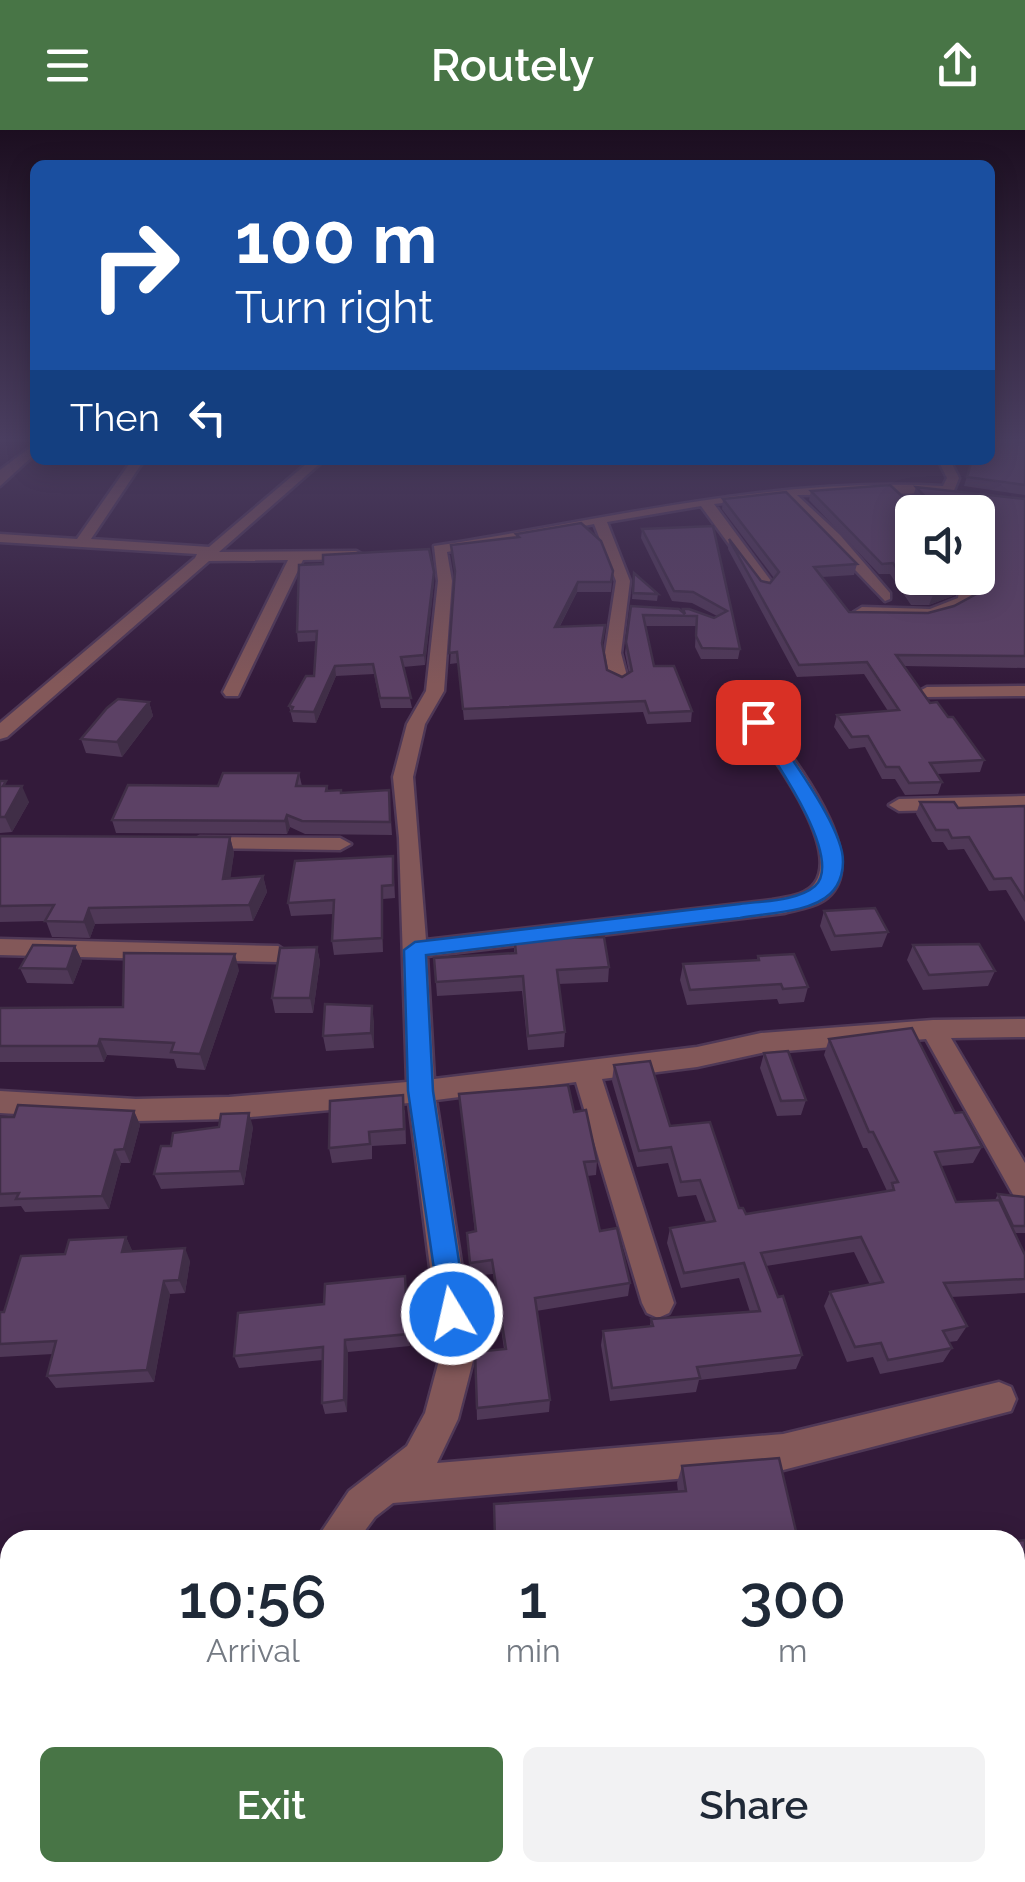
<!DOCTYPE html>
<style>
body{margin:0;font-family:Raleway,sans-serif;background:#f2f2f3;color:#1f2937;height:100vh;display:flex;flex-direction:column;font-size:38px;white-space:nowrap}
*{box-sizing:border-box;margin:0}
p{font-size:32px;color:#747a83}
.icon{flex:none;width:55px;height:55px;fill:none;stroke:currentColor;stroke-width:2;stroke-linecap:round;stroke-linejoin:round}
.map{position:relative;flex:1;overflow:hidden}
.details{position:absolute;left:0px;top:1400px;width:1025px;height:352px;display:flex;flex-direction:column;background:#fff;border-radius:30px 30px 0 0;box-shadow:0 5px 25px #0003}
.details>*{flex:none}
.hud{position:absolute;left:30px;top:30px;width:965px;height:305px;border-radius:15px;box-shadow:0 5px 25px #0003;background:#1a4fa0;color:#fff;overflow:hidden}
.buttons{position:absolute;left:895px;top:365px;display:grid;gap:20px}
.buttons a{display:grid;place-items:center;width:100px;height:100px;border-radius:15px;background:#fff;box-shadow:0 5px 25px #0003;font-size:50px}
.pin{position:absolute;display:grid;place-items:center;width:85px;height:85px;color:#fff;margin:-42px;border-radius:20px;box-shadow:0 5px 15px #0006}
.me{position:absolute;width:110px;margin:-55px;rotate:351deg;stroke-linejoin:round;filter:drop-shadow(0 0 8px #0008)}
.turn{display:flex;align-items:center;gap:35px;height:210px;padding:0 40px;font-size:45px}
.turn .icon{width:130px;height:130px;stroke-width:2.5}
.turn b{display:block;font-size:70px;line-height:85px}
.then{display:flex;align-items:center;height:95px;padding:0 40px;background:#0003;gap:20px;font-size:38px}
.eta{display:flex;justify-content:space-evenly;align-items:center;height:170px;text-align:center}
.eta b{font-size:60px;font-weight:600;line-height:70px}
.button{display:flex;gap:20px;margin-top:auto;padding:20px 40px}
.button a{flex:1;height:115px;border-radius:15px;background:#487546;color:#fff;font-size:40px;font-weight:600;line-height:115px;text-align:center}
.button a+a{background:#f2f2f3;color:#1f2937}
header{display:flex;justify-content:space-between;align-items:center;height:130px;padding:0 40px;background:#487546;color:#fff;font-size:45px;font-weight:600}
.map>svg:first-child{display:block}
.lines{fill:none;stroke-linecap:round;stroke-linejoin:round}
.minor-casing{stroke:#4f3856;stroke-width:5}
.minor{fill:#835859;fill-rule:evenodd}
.wall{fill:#4f3857}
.shaded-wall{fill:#402e47}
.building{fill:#5c4165;stroke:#402e47;stroke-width:2.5}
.route{fill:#1a73e8;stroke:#114b97;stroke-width:2.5}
</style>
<header><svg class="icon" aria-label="menu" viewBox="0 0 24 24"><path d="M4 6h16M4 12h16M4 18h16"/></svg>Routely<svg class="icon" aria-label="share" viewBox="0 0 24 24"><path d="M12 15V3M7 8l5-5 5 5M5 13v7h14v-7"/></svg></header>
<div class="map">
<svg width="1025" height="1752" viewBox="0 0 1025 1752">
<rect width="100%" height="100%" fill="#331a3a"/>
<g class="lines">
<g class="minor-casing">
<g id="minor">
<polygon points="35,314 35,324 0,356 0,340"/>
<polygon points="132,330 144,330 91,409 209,417 311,330 324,330 219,422 356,421 363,425 356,429 303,430 238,566 226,566 223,562 288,430 209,431 7,607 0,609 0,593 195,428 197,424 0,412 0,404 77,409"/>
<path d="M938,330H950L959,348L953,363L797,365L840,405L890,463V469L885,471L784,366L714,374L774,455L766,460L761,458L701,376L607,392L630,451L621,523L628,550L619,555L610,550L605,523L616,451L594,394L447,422L452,451L444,561L425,594L413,647L426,810L772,770C787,767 806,766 815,753C841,716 770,623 749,592L758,587L764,588C789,624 874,726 828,767C816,777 799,779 784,783L427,826L434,949L697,917L761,903L933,890L1025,889V907L951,908L1025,1033V1071L1015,1068L926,909L761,923L697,937L602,949L674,1173L669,1183L658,1188L647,1183L642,1173L576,952L436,970L475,1223L458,1289L437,1333L783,1304L999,1252L1011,1257L1016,1269L1011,1281L783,1340L393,1373L375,1387L358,1410H316L349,1361L407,1316L425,1283L441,1223L409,973L229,989L136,991L0,983V961L136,969L229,967L407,952L399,708L393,647L407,594L426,561L438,451L434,416C609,390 763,347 943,356L947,348Z"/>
<path d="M961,448H975L974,470C952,491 879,499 854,482L862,477L930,479L958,468Z"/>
<polygon points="1025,556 1025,566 927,567 918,562 927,557"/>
<polygon points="1025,666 1025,678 899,681 889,675 899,669"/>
<polygon points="200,707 340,708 351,714 340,720 193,718 189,713"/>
<polygon points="0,809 278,816 290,824 278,832 0,825"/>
<polygon points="227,1742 273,1742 271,1752 225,1752"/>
<rect x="543" y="1742" width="46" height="10"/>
<polygon points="864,1742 910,1742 911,1752 865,1752"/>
</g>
</g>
<use href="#minor" class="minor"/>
</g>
<g class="wall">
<polygon points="1025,313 1025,365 964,356 972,330"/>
<polygon points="916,357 1025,369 1025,538 904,536 930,573 948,587 984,630 980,642 937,644 942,652 938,664 905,665 895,649 882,649 865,617 849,619 834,597 837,585 888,581 864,544 797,547 728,419 729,409 761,451 770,453 774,448 722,379 723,369 857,434 854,445 822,447 849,482 928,483 954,476 977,464 978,382 912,382 955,465 929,475 911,475 890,444 879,444 809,370 811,361 916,379 922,376 913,366"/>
<polygon points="713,396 740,519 738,529 701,529 695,517 696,496 645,496 654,536 692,581 691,592 647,594 643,582 464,590 458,533 450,534 455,447 451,415 516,408 516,404 613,441 611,462 577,462 560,496 602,515 607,540 622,547 629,543 625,523 631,476 682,482 683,479 714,488 717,486 692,473 672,471 641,408 642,399"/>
<polygon points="634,443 658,464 657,471 632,469"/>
<polygon points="434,451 425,535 403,537 412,578 381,578 374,544 336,546 316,593 293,592 289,576 314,546 317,511 298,512 297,502"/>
<polygon points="149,572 153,586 122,627 86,623 81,609"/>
<polygon points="299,643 302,656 327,656 328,661 341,663 389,660 392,705 305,704 290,697 287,704 116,703 112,690 218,656"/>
<polygon points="0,651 29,672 12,702 0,703"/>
<polygon points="920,672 958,678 1025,676 1025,792 1006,760 989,761 964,719 948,720 943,712 932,712 916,684"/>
<polygon points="0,706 230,707 234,723 230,748 263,746 267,762 253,791 95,794 90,808 52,807 46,791 0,792"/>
<polygon points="393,726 395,768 383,769 383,822 334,825 332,811 333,784 291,786 288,773"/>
<polygon points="824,781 888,802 882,817 831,821 820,796"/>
<polygon points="514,805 565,808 609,837 608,852 558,854 565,902 564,917 528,920 522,861 437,866 434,828 514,823"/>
<polygon points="913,815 995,841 988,856 923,860 907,830"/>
<polygon points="75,816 82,831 73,854 27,853 20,838"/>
<polygon points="317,817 320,832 313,883 275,883 272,868"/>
<polygon points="758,826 808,857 804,872 779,874 777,869 687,875 680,850 683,834 757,830"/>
<polygon points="239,840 205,940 177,938 174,929 107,925 104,932 0,932 0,878 123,877"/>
<polygon points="374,891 374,918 326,921 323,906"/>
<polygon points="829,909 955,983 982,1017 973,1033 941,1036 956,1072 995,1070 998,1064 1025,1067 1025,1103 1015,1103 1025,1125 1025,1163 951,1167 967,1196 957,1211 949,1212 952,1218 943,1232 880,1244 873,1227 847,1232 824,1176 830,1162 870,1155 854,1122 766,1136 802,1225 796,1239 699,1250 696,1262 610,1271 601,1215 603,1201 650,1196 651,1189 750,1182 739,1148 681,1158 667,1113 670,1098 706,1092 696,1065 678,1067 668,1033 637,1037 612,951 614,935 670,996 739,1078 746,1084 887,1061 867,1018 863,1018 824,925"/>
<polygon points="764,923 806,970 801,985 777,986 760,938"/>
<polygon points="459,964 574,982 597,1031 596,1045 587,1046 600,1101 630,1153 628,1166 536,1181 550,1270 549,1282 477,1290 475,1222 504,1219 493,1144 471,1146 467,1103 475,1102"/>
<polygon points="405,980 406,1014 372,1016 372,1029 332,1033 329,1018"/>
<polygon points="134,981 140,995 130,1033 121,1033 109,1079 25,1082 21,1076 0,1077 0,987"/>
<polygon points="219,997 253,997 244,1055 161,1059 154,1044 171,1016"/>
<polygon points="126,1107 132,1121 190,1131 185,1163 170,1164 154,1252 56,1258 47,1246 53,1224 0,1227 0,1182 4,1182 65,1124"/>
<polygon points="407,1159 410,1216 348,1222 347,1282 325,1284 322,1273 323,1230 239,1238 234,1226 324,1174"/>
<polygon points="682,1336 798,1410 678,1362 677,1353"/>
<polygon points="1025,1410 1025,1534 1015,1535 1015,1412"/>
<polygon points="0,1520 10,1525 10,1615 0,1616"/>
<polygon points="916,1742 1015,1742 1025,1752 919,1752"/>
</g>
<g class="shaded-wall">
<polygon points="434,442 434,451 425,535 424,525"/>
<polygon points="578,452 577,462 554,507 555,497"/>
<polygon points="958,455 955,465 929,475 933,465"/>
<polygon points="335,536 336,546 316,593 314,582"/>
<polygon points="149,572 153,586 122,627 117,612"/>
<polygon points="22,656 29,672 12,702 5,687"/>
<polygon points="287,685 290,697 287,704 285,691"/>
<polygon points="230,707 234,723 228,765 223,749"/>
<polygon points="263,746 267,762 253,791 249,775"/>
<polygon points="382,756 383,769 383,822 382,808"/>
<polygon points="89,778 95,794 90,808 84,792"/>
<polygon points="75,816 82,831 73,854 67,839"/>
<polygon points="317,817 320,832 313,883 310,868"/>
<polygon points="235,824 239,840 205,940 200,924"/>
<polygon points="372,876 374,891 374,918 371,903"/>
<polygon points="100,909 107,925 104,932 98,916"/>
<polygon points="134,981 140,995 130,1033 124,1019"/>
<polygon points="249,983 253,997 244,1055 240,1041"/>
<polygon points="115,1020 121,1033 109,1079 102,1066"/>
<polygon points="126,1107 132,1120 129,1135 122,1122"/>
<polygon points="185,1118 190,1131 185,1163 179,1150"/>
<polygon points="405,1146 407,1159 410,1216 408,1204"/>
<polygon points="164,1151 170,1164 154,1252 147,1240"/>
<polygon points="345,1210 348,1222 347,1282 344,1270"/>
<polygon points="2,1520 10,1525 10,1550 0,1547 0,1530"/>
</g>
<g class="building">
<polygon points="990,308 1001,308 1025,313 1025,355 967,347 972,330 990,330"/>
<polygon points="890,355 916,379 930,372 916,357 1025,369 1025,526 896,525 930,573 937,572 948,587 953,587 984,630 930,633 942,652 909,653 899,637 886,637 868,606 852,607 837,585 899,580 867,532 799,535 729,409 761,451 770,453 779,442 723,369 786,362 857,434 814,437 849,482 928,483 954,476 980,462 981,435 978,435 978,382 912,382 912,448 959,448 958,455 933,465 914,464 893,433 882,434 811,361"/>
<polygon points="581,393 601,411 613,441 611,452 578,452 555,497 605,495 602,513 607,540 622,547 632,541 626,512 631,476 679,479 685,484 683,479 689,479 714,488 727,481 693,462 674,461 642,399 713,396 740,519 702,518 696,506 697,486 643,485 654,536 674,536 692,581 649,583 645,571 463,579 457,522 449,523 455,441 451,415 519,407 516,404"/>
<polygon points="429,419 434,442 424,525 401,527 411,568 380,568 373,534 335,536 314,582 291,581 293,577 289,576 306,546 314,546 317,501 297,502 299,435 323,434 323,425"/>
<polygon points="634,443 658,464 633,463"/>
<polygon points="118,569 149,572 117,612 81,609 107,578"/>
<polygon points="223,643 299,643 296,656 327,656 326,661 341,660 341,663 389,660 390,692 302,691 287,685 285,691 112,690 128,655 218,656"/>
<polygon points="0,651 6,651 3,656 22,656 5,687 0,687"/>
<polygon points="920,672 954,672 958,678 1025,676 1025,770 1011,748 994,749 969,707 952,708 948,700 936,700"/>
<polygon points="0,706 230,707 223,749 263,746 249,775 89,778 84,792 45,791 54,775 0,776"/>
<polygon points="393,726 393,755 382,756 382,808 332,811 334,770 288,773 295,731"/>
<polygon points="875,778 888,802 835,806 824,781"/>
<polygon points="564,802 565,808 604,807 609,837 557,840 565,902 528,906 523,846 436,852 434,828 516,823 514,805"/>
<polygon points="979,814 995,841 929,845 913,815"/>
<polygon points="33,815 75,816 67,839 20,838"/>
<polygon points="317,817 310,868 272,868 280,818"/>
<polygon points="124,823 235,824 200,924 171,922 174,913 100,909 98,916 0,916 0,878 123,877"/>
<polygon points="794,824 808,857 783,859 781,854 690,860 683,834 759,830 758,826"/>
<polygon points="325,874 372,876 371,903 323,906"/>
<polygon points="912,898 955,983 963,982 982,1017 935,1022 956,1072 999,1070 1025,1125 1025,1149 944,1153 967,1196 943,1201 952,1218 888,1230 881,1213 855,1217 830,1162 883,1152 861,1107 761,1123 778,1167 783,1166 802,1225 697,1237 700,1248 612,1258 603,1201 653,1196 651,1189 760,1181 744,1133 684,1143 670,1098 715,1091 700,1050 681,1052 671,1017 639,1021 614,935 650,931 670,996 710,992 739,1078 743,1078 746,1084 894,1060 892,1053 898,1052 873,1002 869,1002 829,909"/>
<polygon points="788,921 806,970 781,971 764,923"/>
<polygon points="568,955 574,982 586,980 597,1031 584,1032 600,1101 617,1098 630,1153 535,1168 550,1270 477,1278 475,1222 506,1219 492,1130 470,1133 467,1103 476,1101 459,964"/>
<polygon points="403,965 404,999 369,1002 370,1014 329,1018 330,971"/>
<polygon points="18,975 134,981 124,1019 115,1020 102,1066 16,1069 19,1063 0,1064 0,987 14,987"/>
<polygon points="249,983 240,1041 154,1044 161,1016 171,1016 173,1003 219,997 221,984"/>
<polygon points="998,1064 1025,1067 1025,1096 1013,1096"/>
<polygon points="126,1107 122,1122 185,1118 179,1150 164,1151 147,1240 47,1246 56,1211 0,1214 0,1182 4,1182 21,1126 65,1124 69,1110"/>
<polygon points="405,1146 408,1204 345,1210 344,1270 322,1273 323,1217 234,1226 238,1183 324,1174 325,1154"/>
<polygon points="779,1328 798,1410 495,1410 494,1374 686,1361 682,1336"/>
<polygon points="388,1408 388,1410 345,1410 345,1409"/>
<polygon points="1025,1410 1025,1523 1021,1511 1015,1512 1015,1433 1025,1432 1016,1411"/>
<polygon points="10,1543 10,1607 0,1608 0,1544"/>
<polygon points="1025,1587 1025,1679 1015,1680 1015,1588"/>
<polygon points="1015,1730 1025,1730 1025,1752 931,1752 929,1742 1015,1742"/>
<polygon points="305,1742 385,1742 384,1752 304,1752"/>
<polygon points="733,1744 734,1752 613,1752 613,1748"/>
</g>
<linearGradient id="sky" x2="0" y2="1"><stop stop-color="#1c0e20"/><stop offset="0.56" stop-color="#4a3e60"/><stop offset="1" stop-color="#4a3e60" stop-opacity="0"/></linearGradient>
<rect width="1025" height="554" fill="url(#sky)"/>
<path class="route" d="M758,587L764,588C786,621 834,685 842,722C845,737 841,754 830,764C810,783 766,783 740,788L426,825L433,961L467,1184L463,1194L452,1198L442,1194L408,961L404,820L415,812L740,774C762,771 798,771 815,756C846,728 768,620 750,592Z"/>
</svg>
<div class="buttons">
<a><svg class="icon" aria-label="sound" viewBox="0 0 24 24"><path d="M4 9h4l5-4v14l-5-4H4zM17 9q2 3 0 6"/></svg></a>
</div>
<div class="pin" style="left:758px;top:592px;background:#d93025"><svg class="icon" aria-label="arrive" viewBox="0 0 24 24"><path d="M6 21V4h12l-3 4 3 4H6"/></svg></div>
<svg class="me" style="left:452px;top:1184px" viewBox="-20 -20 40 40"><circle r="17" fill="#1a73e8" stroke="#fff" stroke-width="3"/><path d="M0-11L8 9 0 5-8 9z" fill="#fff"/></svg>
<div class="hud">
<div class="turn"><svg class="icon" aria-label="right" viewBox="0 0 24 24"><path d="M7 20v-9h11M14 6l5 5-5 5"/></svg><div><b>100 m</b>Turn right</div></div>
<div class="then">Then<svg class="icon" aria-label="left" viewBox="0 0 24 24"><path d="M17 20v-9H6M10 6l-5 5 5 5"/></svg></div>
</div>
<section class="details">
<div class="eta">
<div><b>10:56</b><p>Arrival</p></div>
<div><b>1</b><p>min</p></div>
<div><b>300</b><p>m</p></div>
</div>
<div class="button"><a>Exit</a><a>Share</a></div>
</section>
</div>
